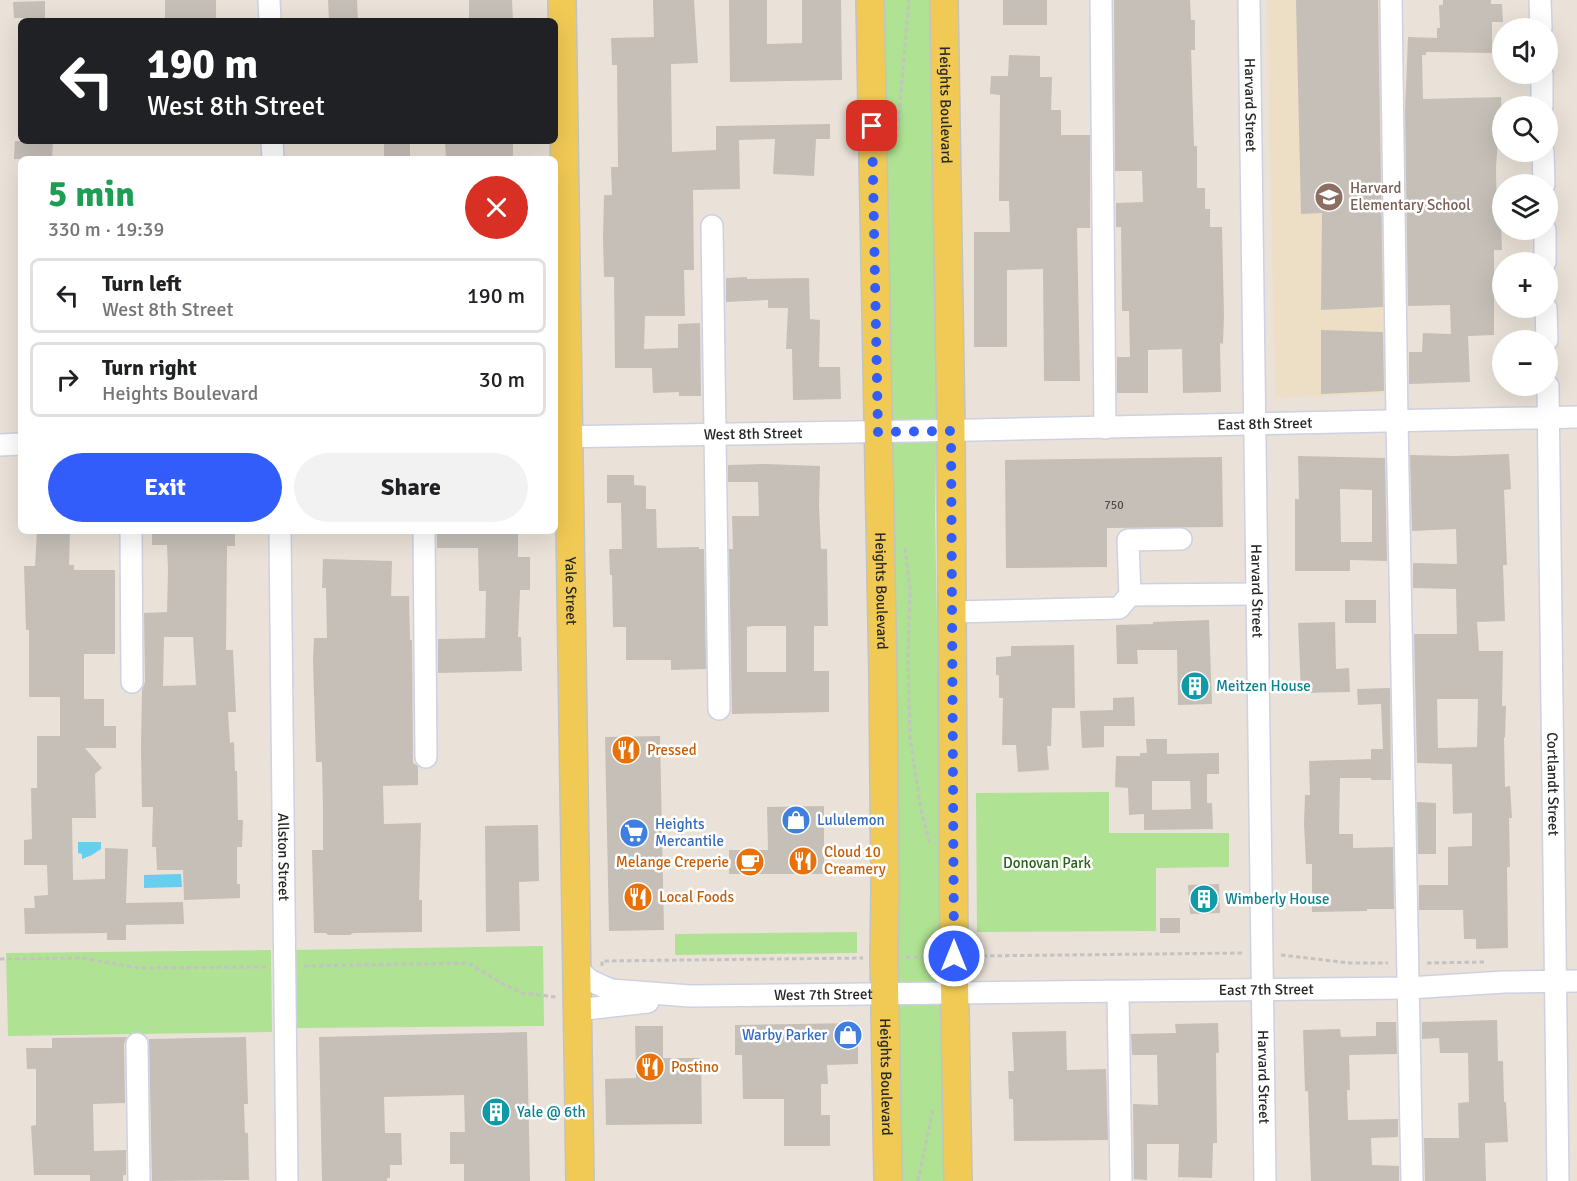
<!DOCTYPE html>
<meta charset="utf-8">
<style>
body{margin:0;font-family:Signika,sans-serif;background:#f2f2f2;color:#202124;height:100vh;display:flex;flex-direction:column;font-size:22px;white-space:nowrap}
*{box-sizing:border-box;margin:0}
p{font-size:20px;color:#757577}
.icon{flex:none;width:33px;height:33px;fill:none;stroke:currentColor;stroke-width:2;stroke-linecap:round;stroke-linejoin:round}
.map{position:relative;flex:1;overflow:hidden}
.panel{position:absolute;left:18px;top:156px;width:540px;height:378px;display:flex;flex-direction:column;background:#fff;border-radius:9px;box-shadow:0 6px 24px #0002}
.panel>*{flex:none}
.guide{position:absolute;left:18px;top:18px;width:540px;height:126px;border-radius:9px;box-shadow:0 6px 24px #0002;background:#202124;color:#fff;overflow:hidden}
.controls{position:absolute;left:1492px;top:18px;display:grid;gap:12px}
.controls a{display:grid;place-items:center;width:66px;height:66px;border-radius:50%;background:#fff;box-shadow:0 6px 24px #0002;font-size:30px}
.pin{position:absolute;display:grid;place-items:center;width:51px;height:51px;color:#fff;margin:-26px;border-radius:12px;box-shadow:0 3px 9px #0006}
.me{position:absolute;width:66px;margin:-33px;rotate:0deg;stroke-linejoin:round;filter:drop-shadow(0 0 4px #0008)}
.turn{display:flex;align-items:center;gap:21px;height:126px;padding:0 30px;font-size:27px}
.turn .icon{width:78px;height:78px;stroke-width:2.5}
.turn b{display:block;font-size:42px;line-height:51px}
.round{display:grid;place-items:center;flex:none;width:63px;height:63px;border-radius:32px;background:#f2f2f2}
.overview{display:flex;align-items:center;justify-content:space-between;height:102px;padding:0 30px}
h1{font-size:36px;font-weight:700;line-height:45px;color:#1e9e55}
.cta{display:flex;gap:12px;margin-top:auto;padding:12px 30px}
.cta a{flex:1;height:69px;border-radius:36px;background:#335dfb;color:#fff;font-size:24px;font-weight:700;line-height:69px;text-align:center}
.cta a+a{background:#f2f2f2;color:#202124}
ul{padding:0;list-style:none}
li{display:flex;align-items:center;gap:18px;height:75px;margin:0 12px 9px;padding:0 18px;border:3px solid #e0e0e0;border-radius:9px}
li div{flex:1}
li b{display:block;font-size:22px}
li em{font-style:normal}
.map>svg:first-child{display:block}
.education{fill:#eddfc6}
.green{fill:#afe293}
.water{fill:#68ceef}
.building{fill:#c5bfb8;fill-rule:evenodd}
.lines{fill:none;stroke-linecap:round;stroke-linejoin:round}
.minor-casing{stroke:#cdd1e1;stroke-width:24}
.major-casing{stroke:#c3c3c3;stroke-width:30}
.path{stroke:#c3c3c3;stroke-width:3;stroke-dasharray:4.5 3;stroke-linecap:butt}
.minor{stroke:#fff;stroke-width:21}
.major{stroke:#f1ca55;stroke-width:27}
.route{stroke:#335dfb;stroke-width:10;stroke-dasharray:0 18}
.labels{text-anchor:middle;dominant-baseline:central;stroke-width:5;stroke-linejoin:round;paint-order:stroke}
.number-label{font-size:12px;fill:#4e4d4b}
.street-label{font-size:15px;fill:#272727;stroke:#fff}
.education-label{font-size:15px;fill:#785e54;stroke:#fff;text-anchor:start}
.culture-label{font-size:15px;fill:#0d838f;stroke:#fff;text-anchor:start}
.food-label{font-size:15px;fill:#c56008;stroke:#fff;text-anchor:start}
.shop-label{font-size:15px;fill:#366cbe;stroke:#fff;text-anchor:start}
.park-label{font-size:15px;fill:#296318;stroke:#fff}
</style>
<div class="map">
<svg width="1577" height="1181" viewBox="0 0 1577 1181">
<rect width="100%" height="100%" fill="#eae2d8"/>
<polygon class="education" points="1267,0 1385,0 1391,393 1275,398"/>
<g class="green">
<polygon points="882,0 932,0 939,293 935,514 947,1181 898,1181"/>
<polygon points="1109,792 1109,833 1229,833 1229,867 1156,868 1156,931 977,932 976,793"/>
<polygon points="857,932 857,953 675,955 675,934"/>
<polygon points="543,946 544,1026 294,1028 291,950"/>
<polygon points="271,950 272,1032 8,1036 6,953"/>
</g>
<g class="water">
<polygon points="78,842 101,842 101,849 92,855 82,859 82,854 78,853"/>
<polygon points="181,874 182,887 144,888 144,875"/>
</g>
<g class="building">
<rect x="165" y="0" width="51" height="21"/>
<polygon points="328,0 357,0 358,21 329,21"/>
<polygon points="469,0 512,0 513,21 469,21"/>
<polygon points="653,0 694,0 698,63 671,64 672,152 716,150 716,126 830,124 830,139 816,139 814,176 773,174 775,139 739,140 740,189 693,190 694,270 684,270 685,316 645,316 644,349 678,348 678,324 700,323 701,396 679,396 679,392 653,393 652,368 615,368 614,277 604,277 603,238 604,195 612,195 611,167 618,167 617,65 612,65 611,38 654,37"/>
<polygon points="729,0 767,0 767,44 802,43 802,0 841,0 842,80 730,82"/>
<rect x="1003" y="0" width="44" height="25"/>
<polygon points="1114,0 1190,0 1191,20 1195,20 1195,50 1191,50 1194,146 1197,146 1197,188 1205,188 1205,209 1210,209 1210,227 1222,227 1224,315 1223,344 1220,343 1221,392 1183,393 1182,349 1148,350 1148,393 1117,393 1117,357 1130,357 1129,311 1122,311 1121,227 1116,227 1116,203 1143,202 1142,171 1115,171"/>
<polygon points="1296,0 1378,0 1383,307 1321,310 1322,213 1301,214"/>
<polygon points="1443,0 1491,0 1491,4 1502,4 1503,22 1492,22 1492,53 1426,52 1426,55 1422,55 1423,99 1501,97 1502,124 1499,124 1496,168 1497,224 1501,224 1502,250 1494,250 1494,335 1468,336 1470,382 1409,384 1409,352 1422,352 1423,333 1451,334 1450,305 1408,306 1405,111 1408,37 1437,38 1437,28 1440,28 1439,5 1443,5"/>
<polygon points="45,1 45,18 14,18 13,2"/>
<polygon points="1009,55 1040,56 1040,77 1052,77 1051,110 1061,110 1061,135 1090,135 1090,228 1077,228 1080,381 1044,381 1043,269 1007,270 1007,347 974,347 974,232 1010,232 1009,201 999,201 1000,95 990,94 991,76 1008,76"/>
<polygon points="15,141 53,141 52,159 14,159"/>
<rect x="384" y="141" width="26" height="18"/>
<polygon points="445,141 513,141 513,159 446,159"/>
<polygon points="747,277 747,279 809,278 810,319 820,320 819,367 840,367 841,399 793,400 792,349 786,349 788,308 768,308 768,300 726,302 726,278"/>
<polygon points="1321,330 1383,332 1384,391 1321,394"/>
<path d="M1509,454L1511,489L1504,490L1507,565H1503L1505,621L1477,622L1479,651H1503L1502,706H1506L1505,738L1504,737L1505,787L1510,786L1512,818H1509L1510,867H1507L1508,948L1476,949V939H1464L1463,910H1419V885H1448V847L1472,846V813L1453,814L1452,764L1417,763L1414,634H1457L1456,589L1413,588V563L1457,564L1456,529L1412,531L1410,455L1454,456ZM1437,699H1478L1477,747L1438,748Z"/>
<path d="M1298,456L1385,458L1387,561L1350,560V571H1295V499H1299ZM1340,489L1372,490V542H1341Z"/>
<polygon points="1222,457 1223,527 1107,528 1107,567 1006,568 1005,460"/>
<path d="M765,464L820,466L819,506L821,549H827L828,626H814V671H829V712L732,714L729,549H733L732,516H759L758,482H728V465ZM753,626H786V672H747V627Z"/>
<polygon points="607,475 634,475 634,485 646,486 646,509 656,509 657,548 699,547 699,549 704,549 706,669 671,670 671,660 626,660 626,627 613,627 612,575 610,575 609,549 622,549 621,503 607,503"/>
<polygon points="37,531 70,531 69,565 74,565 74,570 115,570 115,654 84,654 84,699 104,699 104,726 116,726 116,748 85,748 102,768 95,774 96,818 72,818 73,880 105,879 105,848 128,849 126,903 183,902 184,924 126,925 126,940 107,940 107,933 25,934 24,908 35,908 34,896 48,895 47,865 24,865 24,840 32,839 31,788 37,788 37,736 60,736 60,697 29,697 29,630 26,630 24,566 35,566"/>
<path d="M152,531H235V546H227L226,650H233L236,712H228L230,743L234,742L235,771H237L238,820H243L242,847H237V884H240V898L184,900L183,870H157L156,847H152L153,807H142L141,748L142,690L145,682L144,613L167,612L168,571L167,545H152ZM164,637H193L196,685L163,686Z"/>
<polygon points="437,531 518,531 518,557 530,557 530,590 520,590 518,637 521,637 522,671 438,673 438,639 485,638 486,591 479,591 478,548 437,548"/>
<polygon points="323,559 392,561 391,596 409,596 410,640 412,640 413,763 418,766 418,785 383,786 384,824 421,823 419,900 422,900 422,932 353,933 350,935 328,935 326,933 314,933 312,850 323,850 323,810 322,762 316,762 313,660 314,638 327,638 326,588 322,588"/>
<rect x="1345" y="600" width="31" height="23"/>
<polygon points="1209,620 1212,704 1178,705 1177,650 1137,650 1138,664 1117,664 1116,625 1153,624 1153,622"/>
<polygon points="1335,622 1336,669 1349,668 1350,692 1301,693 1298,623"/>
<polygon points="1074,645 1075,708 1052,708 1051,746 1047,746 1049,770 1018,772 1016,745 1002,745 1003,698 999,698 999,675 996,675 996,657 1011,656 1011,646"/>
<polygon points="1390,688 1391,780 1371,780 1371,778 1340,778 1339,834 1353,834 1353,848 1393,847 1394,909 1367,909 1367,911 1312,912 1312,864 1306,864 1304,823 1305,795 1310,795 1309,761 1371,759 1371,749 1383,749 1381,704 1358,705 1357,689"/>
<polygon points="1134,697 1135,726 1104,726 1104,747 1082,748 1080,711 1113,710 1113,698"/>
<polygon points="660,736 664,930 609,931 605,737"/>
<path d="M1146,739H1167V754L1219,753V774H1207V803H1212L1213,829L1144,830V814L1129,815L1128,788L1115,787L1116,756H1140V753H1147ZM1152,781H1190L1191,809L1152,810Z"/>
<polygon points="1417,802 1436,803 1436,854 1418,854"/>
<polygon points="824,806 824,874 729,874 729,850 768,850 767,807"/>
<polygon points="538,825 539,881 519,882 520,931 486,932 485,826"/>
<polygon points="1219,884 1220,913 1190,914 1188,885"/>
<rect x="1160" y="918" width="20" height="15"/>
<polygon points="1497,1020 1498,1061 1503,1061 1504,1102 1506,1102 1508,1142 1485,1143 1486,1181 1425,1181 1424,1138 1459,1138 1458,1103 1469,1102 1468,1053 1440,1053 1439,1038 1422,1039 1422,1022"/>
<polygon points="1376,1022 1396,1022 1397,1054 1349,1055 1350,1090 1347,1090 1348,1120 1398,1119 1398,1137 1371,1138 1372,1165 1399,1166 1399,1181 1311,1181 1308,1091 1305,1091 1303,1030 1340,1029 1341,1037 1376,1036"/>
<polygon points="858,1023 858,1064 827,1065 828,1084 821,1084 821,1115 830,1115 830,1146 784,1146 784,1099 743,1099 742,1055 735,1055 735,1025"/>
<polygon points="1218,1023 1219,1053 1216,1053 1217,1143 1213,1143 1212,1178 1178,1177 1179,1144 1147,1144 1147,1180 1134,1179 1133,1104 1158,1105 1157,1055 1132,1055 1131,1034 1176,1033 1175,1024"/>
<polygon points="635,1026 663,1026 663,1058 701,1058 702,1124 606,1125 605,1079 636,1078"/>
<polygon points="1066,1031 1067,1070 1106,1069 1108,1140 1014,1141 1013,1099 1009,1099 1008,1071 1014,1071 1012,1032"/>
<polygon points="527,1032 530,1181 464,1181 464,1164 450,1164 450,1132 465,1132 464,1095 384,1097 385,1133 401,1133 402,1165 390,1165 390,1178 387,1178 387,1181 322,1181 319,1037"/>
<polygon points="127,1037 124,1044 125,1103 93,1104 94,1151 126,1150 126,1175 123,1175 123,1181 90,1181 90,1175 34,1175 31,1126 36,1125 36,1069 27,1069 26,1048 52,1048 52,1038"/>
<polygon points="246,1037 248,1104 244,1104 245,1133 248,1133 249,1180 152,1181 149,1039"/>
</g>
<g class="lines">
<g class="minor-casing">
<g id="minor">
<polyline points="269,0 270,21"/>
<polyline points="1101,0 1105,428"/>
<path id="s1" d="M1249,0L1265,1181"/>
<polyline points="1391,0 1397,421 1412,1181"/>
<polyline points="1540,0 1541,28"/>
<polyline points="1542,74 1542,106"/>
<polyline points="272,141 273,159"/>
<polyline points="1543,152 1544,184"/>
<polyline points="712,226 719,709"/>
<polyline points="1545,230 1545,262"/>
<polyline points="1546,308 1547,340"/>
<path id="s2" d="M1548,386L1558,1181"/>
<path id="s3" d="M555,437L974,430L1577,417"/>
<polyline points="0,445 21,444"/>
<polyline points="131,531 132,682"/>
<path id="s4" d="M280,531L287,1181"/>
<polyline points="424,531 426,757"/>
<polyline points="1130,595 1128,540 1181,539"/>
<polyline points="952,612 1119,608 1130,595 1257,594"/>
<path id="s5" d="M576,967L589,980L611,990L690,996L1408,988L1505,982L1577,981"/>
<polyline points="1118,992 1121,1181"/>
<polyline points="577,1010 648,1002"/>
<polyline points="137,1044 139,1181"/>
</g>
</g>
<g class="major-casing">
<g id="major">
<path id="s6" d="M562,0L580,1181"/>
<path id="s7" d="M870,0L883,677L885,891L884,957L888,1181"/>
<path id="s8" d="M944,0L951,431L954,956L958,1181"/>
</g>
</g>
<g class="path">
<polyline points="897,137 909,0"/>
<polyline points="905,548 910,587 908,657 910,738 921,810 930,845"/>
<polyline points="1281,955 1350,963 1388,963"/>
<polyline points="975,956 1244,953"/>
<polyline points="906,957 932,957"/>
<polyline points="0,959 82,958 139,968 267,967"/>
<polyline points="1427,963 1484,962"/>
<polyline points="304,966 468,963 503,984 522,993 556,997"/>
<polyline points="602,966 602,961 863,958"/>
<polyline points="918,1181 933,1109"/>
</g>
<use href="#minor" class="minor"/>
<use href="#major" class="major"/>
</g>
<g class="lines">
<polyline class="route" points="872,126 878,432 951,431 954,956"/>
</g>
<defs>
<g id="school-disc" transform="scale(1.5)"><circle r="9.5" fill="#8d6e63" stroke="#fff"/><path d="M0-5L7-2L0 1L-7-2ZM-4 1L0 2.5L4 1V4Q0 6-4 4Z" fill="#fff"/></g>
<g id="building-disc" transform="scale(1.5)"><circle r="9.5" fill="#0f9aa8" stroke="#fff"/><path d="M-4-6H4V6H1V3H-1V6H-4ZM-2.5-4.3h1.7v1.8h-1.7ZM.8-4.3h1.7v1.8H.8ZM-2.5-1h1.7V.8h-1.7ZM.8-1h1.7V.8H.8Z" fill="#fff"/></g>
<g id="restaurant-disc" transform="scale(1.5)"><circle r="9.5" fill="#e8710a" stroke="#fff"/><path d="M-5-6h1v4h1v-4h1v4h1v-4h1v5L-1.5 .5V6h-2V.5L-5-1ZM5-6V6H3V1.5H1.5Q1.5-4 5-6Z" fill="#fff"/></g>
<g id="shop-disc" transform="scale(1.5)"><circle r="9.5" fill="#3f7fe0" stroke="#fff"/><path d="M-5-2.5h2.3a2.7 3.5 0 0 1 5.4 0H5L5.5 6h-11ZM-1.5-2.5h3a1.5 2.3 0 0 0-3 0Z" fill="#fff"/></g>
<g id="supermarket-disc" transform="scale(1.5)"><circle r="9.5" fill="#3f7fe0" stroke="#fff"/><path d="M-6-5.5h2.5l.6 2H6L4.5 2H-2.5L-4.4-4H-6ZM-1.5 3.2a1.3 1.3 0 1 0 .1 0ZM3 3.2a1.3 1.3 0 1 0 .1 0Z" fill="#fff"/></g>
<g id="cafe-disc" transform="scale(1.5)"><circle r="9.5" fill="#e8710a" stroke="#fff"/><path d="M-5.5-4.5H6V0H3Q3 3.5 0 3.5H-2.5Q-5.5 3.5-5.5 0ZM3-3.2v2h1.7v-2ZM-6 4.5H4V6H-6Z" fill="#fff"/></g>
</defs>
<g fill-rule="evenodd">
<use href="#school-disc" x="1329" y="197"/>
<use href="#building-disc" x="1195" y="686"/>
<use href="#restaurant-disc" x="626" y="750"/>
<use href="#shop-disc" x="796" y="820"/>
<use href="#supermarket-disc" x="634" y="833"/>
<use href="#restaurant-disc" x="803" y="861"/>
<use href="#cafe-disc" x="750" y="862"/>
<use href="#restaurant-disc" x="638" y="897"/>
<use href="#building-disc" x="1204" y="899"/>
<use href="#shop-disc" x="848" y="1035"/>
<use href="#restaurant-disc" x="650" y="1067"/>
<use href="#building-disc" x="496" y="1112"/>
</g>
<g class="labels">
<g class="number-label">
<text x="1114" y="505">750</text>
</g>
<g class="street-label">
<text stroke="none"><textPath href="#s8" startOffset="105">Heights Boulevard</textPath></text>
<text stroke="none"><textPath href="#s1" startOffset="105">Harvard Street</textPath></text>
<text stroke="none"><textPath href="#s3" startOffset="710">East 8th Street</textPath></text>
<text stroke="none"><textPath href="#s3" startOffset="198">West 8th Street</textPath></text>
<text stroke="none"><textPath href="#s7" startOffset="591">Heights Boulevard</textPath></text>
<text stroke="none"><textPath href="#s1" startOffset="591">Harvard Street</textPath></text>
<text stroke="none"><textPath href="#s6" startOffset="591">Yale Street</textPath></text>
<text stroke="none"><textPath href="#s2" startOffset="398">Cortlandt Street</textPath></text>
<text stroke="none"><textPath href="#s4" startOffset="326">Allston Street</textPath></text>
<text stroke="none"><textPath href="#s5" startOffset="698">East 7th Street</textPath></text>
<text stroke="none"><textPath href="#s5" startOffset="255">West 7th Street</textPath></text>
<text stroke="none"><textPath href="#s7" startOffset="1077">Heights Boulevard</textPath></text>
<text stroke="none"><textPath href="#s1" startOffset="1077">Harvard Street</textPath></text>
</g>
<g class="education-label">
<text x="1350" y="188">Harvard<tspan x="1350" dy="17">Elementary School</tspan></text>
</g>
<g class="culture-label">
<text x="1216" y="686">Meitzen House</text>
<text x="1225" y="899">Wimberly House</text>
<text x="517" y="1112">Yale @ 6th</text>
</g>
<g class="food-label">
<text x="647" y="750">Pressed</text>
<text x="824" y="852">Cloud 10<tspan x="824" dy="17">Creamery</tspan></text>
<text x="729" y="862" text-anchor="end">Melange Creperie</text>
<text x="659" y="897">Local Foods</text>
<text x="671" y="1067">Postino</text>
</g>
<g class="shop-label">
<text x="817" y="820">Lululemon</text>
<text x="655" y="824">Heights<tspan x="655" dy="17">Mercantile</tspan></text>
<text x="827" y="1035" text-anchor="end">Warby Parker</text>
</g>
<g class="park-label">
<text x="1047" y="863">Donovan Park</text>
</g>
</g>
</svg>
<div class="controls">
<a><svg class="icon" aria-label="sound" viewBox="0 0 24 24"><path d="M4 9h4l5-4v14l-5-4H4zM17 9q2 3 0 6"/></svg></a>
<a><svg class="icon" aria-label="search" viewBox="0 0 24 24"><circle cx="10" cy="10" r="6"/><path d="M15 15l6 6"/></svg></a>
<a><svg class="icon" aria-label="layers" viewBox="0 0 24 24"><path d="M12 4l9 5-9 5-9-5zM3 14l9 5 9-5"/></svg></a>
<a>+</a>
<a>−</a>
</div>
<div class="pin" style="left:872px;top:126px;background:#d93025"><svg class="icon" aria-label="arrive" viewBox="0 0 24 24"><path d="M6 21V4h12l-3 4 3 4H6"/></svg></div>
<svg class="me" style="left:954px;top:956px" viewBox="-20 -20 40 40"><circle r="17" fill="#335dfb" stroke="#fff" stroke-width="3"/><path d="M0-11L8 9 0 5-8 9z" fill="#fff"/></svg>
<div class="guide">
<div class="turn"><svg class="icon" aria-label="left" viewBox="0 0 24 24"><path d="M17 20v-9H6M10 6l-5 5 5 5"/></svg><div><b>190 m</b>West 8th Street</div></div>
</div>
<section class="panel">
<div class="overview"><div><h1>5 min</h1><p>330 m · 19:39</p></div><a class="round" style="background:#d93025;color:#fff"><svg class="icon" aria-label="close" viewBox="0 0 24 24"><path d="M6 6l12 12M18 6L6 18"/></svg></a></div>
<ul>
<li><svg class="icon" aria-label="left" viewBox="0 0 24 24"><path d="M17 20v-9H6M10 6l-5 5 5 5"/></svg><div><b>Turn left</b><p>West 8th Street</p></div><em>190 m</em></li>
<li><svg class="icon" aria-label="right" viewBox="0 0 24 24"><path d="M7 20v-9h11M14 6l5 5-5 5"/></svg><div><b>Turn right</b><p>Heights Boulevard</p></div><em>30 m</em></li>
</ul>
<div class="cta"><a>Exit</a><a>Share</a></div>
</section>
</div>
